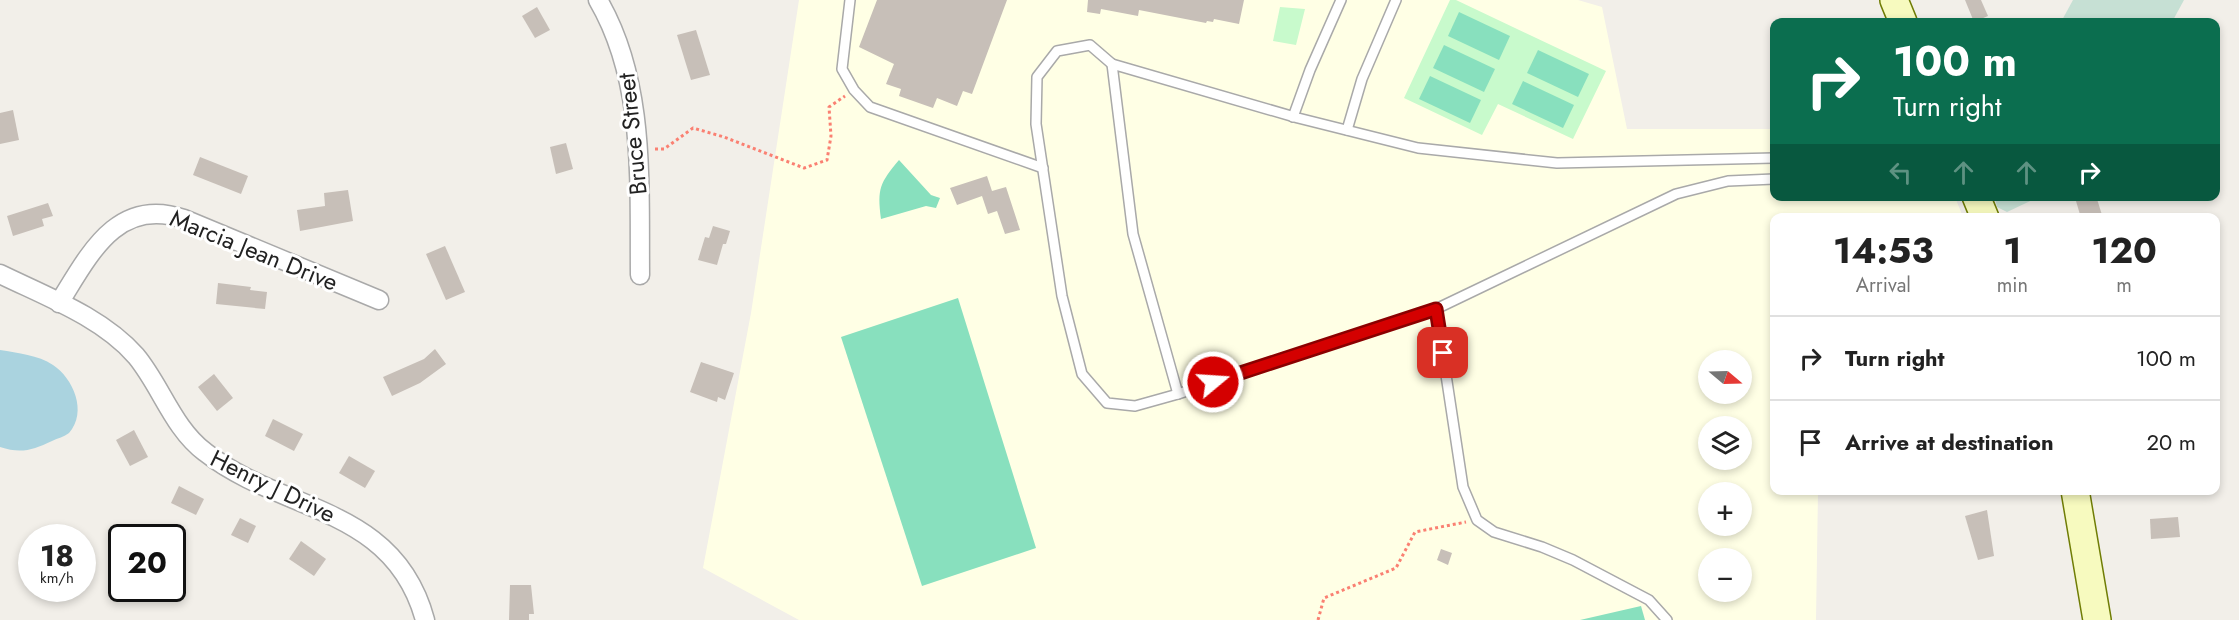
<!DOCTYPE html>
<meta charset="utf-8">
<style>
body{margin:0;font-family:Jost,sans-serif;background:#f2f2f2;color:#222;height:100vh;display:flex;flex-direction:column;font-size:22px;white-space:nowrap}
*{box-sizing:border-box;margin:0}
p{font-size:20px;color:#767676}
.icon{flex:none;width:33px;height:33px;fill:none;stroke:currentColor;stroke-width:2;stroke-linecap:round;stroke-linejoin:round}
.map{position:relative;flex:1;overflow:hidden}
.panel{position:absolute;left:1770px;top:213px;width:450px;height:282px;display:flex;flex-direction:column;background:#fff;border-radius:12px;box-shadow:0 3px 9px #0003}
.panel>*{flex:none}
.top-card{position:absolute;left:1770px;top:18px;width:450px;height:183px;border-radius:12px;box-shadow:0 3px 9px #0003;background:#0b6e4f;color:#fff;overflow:hidden}
.needle{width:39px;rotate:109deg}
.fabs{position:absolute;left:1698px;top:350px;display:grid;gap:12px}
.fabs a{display:grid;place-items:center;width:54px;height:54px;border-radius:50%;background:#fff;box-shadow:0 3px 9px #0003;font-size:30px}
.speed{position:absolute;left:18px;top:524px;display:flex;gap:12px;font-size:30px;font-weight:700;text-align:center}
.speed>*{display:grid;place-content:center;width:78px;height:78px;border-radius:50%;background:#fff;box-shadow:0 3px 9px #0003;line-height:1}
.speed small{font-size:15px;font-weight:400}
.speed .limit{border:3px solid #111;border-radius:9px;background:#fff;color:#111}
.pin{position:absolute;display:grid;place-items:center;width:51px;height:51px;color:#fff;margin:-26px;border-radius:12px;box-shadow:0 3px 9px #0006}
.me{position:absolute;width:66px;margin:-33px;rotate:72deg;stroke-linejoin:round;filter:drop-shadow(0 0 4px #0008)}
.turn{display:flex;align-items:center;gap:21px;height:126px;padding:0 24px;font-size:27px}
.turn .icon{width:78px;height:78px;stroke-width:2.5}
.turn b{display:block;font-size:42px;line-height:51px}
.lanes{display:flex;align-items:center;height:57px;padding:0 24px;background:#0003;justify-content:center;gap:30px;direction:ltr}
.lanes .off{opacity:.35}
.eta{display:flex;justify-content:space-evenly;align-items:center;height:102px;text-align:center}
.eta b{font-size:36px;font-weight:700;line-height:42px}
ul{padding:0;list-style:none}
li{display:flex;align-items:center;gap:18px;height:84px;padding:0 24px;border-top:2px solid #e0e0e0}
li div{flex:1}
li b{display:block;font-size:22px}
li em{font-style:normal}
.map>svg:first-child{display:block}
.education{fill:#ffffe5;fill-rule:evenodd}
.wetland{fill:#c6e0d4}
.park{fill:#c8facc}
.pitch{fill:#88e0be}
.water{fill:#aad3df}
.building{fill:#c7bfb8}
.lines{fill:none;stroke-linecap:round;stroke-linejoin:round}
.lane-casing{stroke:#a9a9a9;stroke-width:12}
.street-casing{stroke:#a9a9a9;stroke-width:21}
.secondary-casing{stroke:#707d05;stroke-width:30}
.path{stroke:#fa8072;stroke-width:3;stroke-dasharray:3 3;stroke-linecap:butt}
.lane{stroke:#fff;stroke-width:9}
.street{stroke:#fff;stroke-width:18}
.secondary{stroke:#f7fabf;stroke-width:27}
.route-casing{stroke:#8a0000;stroke-width:15}
.route{stroke:#d40000;stroke-width:10}
.labels{text-anchor:middle;dominant-baseline:central;stroke-width:6;stroke-linejoin:round;paint-order:stroke}
.street-label{font-size:24px;fill:#222;stroke:#fff}
</style>
<div class="map">
<svg width="2239" height="620" viewBox="0 0 2239 620">
<rect width="100%" height="100%" fill="#f2efe9"/>
<path class="education" d="M799,0H1578L1602,7L1627,129H1774V196L1955,197L1963,217L1774,218V490L1818,491L1816,620H799L703,568L751,313ZM1708,360H1742V393H1708ZM1708,426H1742V459H1708ZM1708,492H1742V525H1708ZM1708,558H1742V591H1708Z"/>
<g class="wetland">
<polygon points="2073,0 2184,0 2172,22 2061,22"/>
<polygon points="1995,197 1995,196 2039,197 2007,212 1997,207"/>
</g>
<g class="park">
<polygon points="1450,0 1456,0 1606,71 1573,139 1498,104 1482,135 1404,98"/>
<polygon points="1280,7 1305,9 1296,45 1273,41"/>
</g>
<g class="pitch">
<polygon points="1459,12 1510,36 1499,60 1448,36"/>
<polygon points="1444,45 1495,69 1484,92 1433,68"/>
<polygon points="1538,50 1589,74 1578,97 1527,73"/>
<polygon points="1430,76 1481,100 1470,123 1419,99"/>
<polygon points="1523,81 1574,105 1563,128 1512,104"/>
<path d="M899,160L931,195L940,198L936,208L926,206L881,219C877,188 880,183 899,160Z"/>
<polygon points="958,298 1036,548 922,586 841,337"/>
<polygon points="1641,606 1645,620 1580,620"/>
</g>
<path class="water" d="M0,350C18,353 38,355 53,365C73,378 88,412 69,433C64,437 58,438 52,441C33,450 21,454 0,447Z"/>
<g class="building">
<polygon points="877,0 1007,0 972,94 963,91 957,106 937,98 933,108 899,96 901,89 886,84 894,64 859,47"/>
<polygon points="1088,0 1244,0 1239,24 1214,19 1213,22 1207,21 1206,23 1139,10 1138,16 1101,9 1100,14 1087,12"/>
<polygon points="1965,0 1981,0 1988,16 1974,22"/>
<polygon points="537,7 550,30 535,38 522,16"/>
<polygon points="696,30 710,75 691,80 677,35"/>
<polygon points="13,110 19,140 0,144 0,113"/>
<polygon points="566,143 573,169 556,174 550,147"/>
<polygon points="200,157 248,176 241,194 193,175"/>
<polygon points="987,176 992,191 1006,187 1020,230 1005,234 997,211 988,214 982,196 957,205 950,188"/>
<polygon points="348,190 353,221 300,231 297,210 325,206 324,193"/>
<polygon points="2088,196 2096,196 2103,218 2081,218 2076,201"/>
<polygon points="48,203 53,216 42,219 44,226 13,236 7,216"/>
<polygon points="713,226 730,231 726,244 723,244 717,265 698,260 705,237 709,238"/>
<polygon points="445,246 465,292 446,300 426,254"/>
<polygon points="218,283 251,287 250,290 267,292 265,309 216,304"/>
<polygon points="435,349 446,364 420,383 392,396 383,377 424,359"/>
<polygon points="701,362 734,373 725,400 718,397 717,402 690,392"/>
<polygon points="214,374 233,398 217,411 198,387"/>
<polygon points="273,419 303,434 294,451 265,436"/>
<polygon points="134,430 148,457 130,466 116,440"/>
<polygon points="349,456 375,471 365,488 339,473"/>
<polygon points="179,486 204,499 196,515 171,503"/>
<polygon points="1987,510 1994,556 1978,560 1965,516"/>
<polygon points="2178,517 2180,537 2151,539 2150,519"/>
<polygon points="240,518 256,526 248,543 231,535"/>
<polygon points="301,541 326,559 314,576 289,559"/>
<polygon points="1441,549 1452,553 1448,565 1437,560"/>
<polygon points="510,585 531,585 534,614 529,614 529,620 509,620"/>
</g>
<g class="lines">
<g class="lane-casing">
<g id="lane">
<polyline points="850,0 842,69 854,90 870,107 1043,168"/>
<polyline points="1112,64 1090,45 1057,51 1037,77 1036,124 1062,296 1082,374 1107,403 1135,406 1178,394"/>
<polyline points="1293,117 1310,70 1341,0"/>
<polyline points="1347,130 1362,79 1396,0"/>
<polyline points="1774,158 1557,163 1418,148 1298,118 1112,64 1133,234 1178,394 1436,309 1676,194 1728,181 1774,179"/>
<polyline points="1436,309 1463,487 1477,520 1494,532 1542,547 1573,560 1649,600 1667,620"/>
</g>
</g>
<g class="street-casing">
<g id="street">
<path d="M598,0C646,82 639,183 640,275"/>
<path d="M0,274C45,296 102,317 136,356C161,386 173,428 205,452C282,513 394,505 425,620"/>
<path d="M59,303C89,255 117,196 184,219L379,300"/>
</g>
</g>
<g class="secondary-casing">
<g id="secondary">
<polyline points="1894,0 1903,22"/>
<polyline points="1976,196 1985,218"/>
<polyline points="2075,490 2097,620"/>
</g>
</g>
<g class="path">
<polyline points="655,149 664,149 693,128 724,137 804,168 827,160 831,136 829,107 845,96"/>
<polyline points="1318,620 1324,598 1396,568 1415,532 1466,522"/>
</g>
<use href="#lane" class="lane"/>
<use href="#street" class="street"/>
<use href="#secondary" class="secondary"/>
</g>
<g class="lines">
<g class="route-casing">
<polyline id="route" points="1213,382 1436,309 1443,353"/>
</g>
<use href="#route" class="route"/>
</g>
<g class="labels">
<g class="street-label">
<text transform="translate(632 134) rotate(-96)">Bruce Street</text>
<text transform="translate(254 250) rotate(22)">Marcia Jean Drive</text>
<text transform="translate(273 486) rotate(26)">Henry J Drive</text>
</g>
</g>
</svg>
<div class="fabs">
<a><svg class="needle" viewBox="-14 -14 28 28"><path d="M0-13l5 13h-10z" fill="#e53935"/><path d="M0 13l5-13h-10z" fill="#767676"/></svg></a>
<a><svg class="icon" aria-label="layers" viewBox="0 0 24 24"><path d="M12 4l9 5-9 5-9-5zM3 14l9 5 9-5"/></svg></a>
<a>+</a>
<a>−</a>
</div>
<div class="speed"><div>18<small>km/h</small></div><div class="limit">20</div></div>
<div class="pin" style="left:1443px;top:353px;background:#d93025"><svg class="icon" aria-label="arrive" viewBox="0 0 24 24"><path d="M6 21V4h12l-3 4 3 4H6"/></svg></div>
<svg class="me" style="left:1213px;top:382px" viewBox="-20 -20 40 40"><circle r="17" fill="#d40000" stroke="#fff" stroke-width="3"/><path d="M0-11L8 9 0 5-8 9z" fill="#fff"/></svg>
<div class="top-card">
<div class="turn"><svg class="icon" aria-label="right" viewBox="0 0 24 24"><path d="M7 20v-9h11M14 6l5 5-5 5"/></svg><div><b>100 m</b>Turn right</div></div>
<div class="lanes"><svg class="icon off" aria-label="left" viewBox="0 0 24 24"><path d="M17 20v-9H6M10 6l-5 5 5 5"/></svg><svg class="icon off" aria-label="ahead" viewBox="0 0 24 24"><path d="M12 20V5M6 11l6-6 6 6"/></svg><svg class="icon off" aria-label="ahead" viewBox="0 0 24 24"><path d="M12 20V5M6 11l6-6 6 6"/></svg><svg class="icon" aria-label="right" viewBox="0 0 24 24"><path d="M7 20v-9h11M14 6l5 5-5 5"/></svg></div>
</div>
<section class="panel">
<div class="eta">
<div><b>14:53</b><p>Arrival</p></div>
<div><b>1</b><p>min</p></div>
<div><b>120</b><p>m</p></div>
</div>
<ul>
<li><svg class="icon" aria-label="right" viewBox="0 0 24 24"><path d="M7 20v-9h11M14 6l5 5-5 5"/></svg><div><b>Turn right</b></div><em>100 m</em></li>
<li><svg class="icon" aria-label="arrive" viewBox="0 0 24 24"><path d="M6 21V4h12l-3 4 3 4H6"/></svg><div><b>Arrive at destination</b></div><em>20 m</em></li>
</ul>
</section>
</div>
